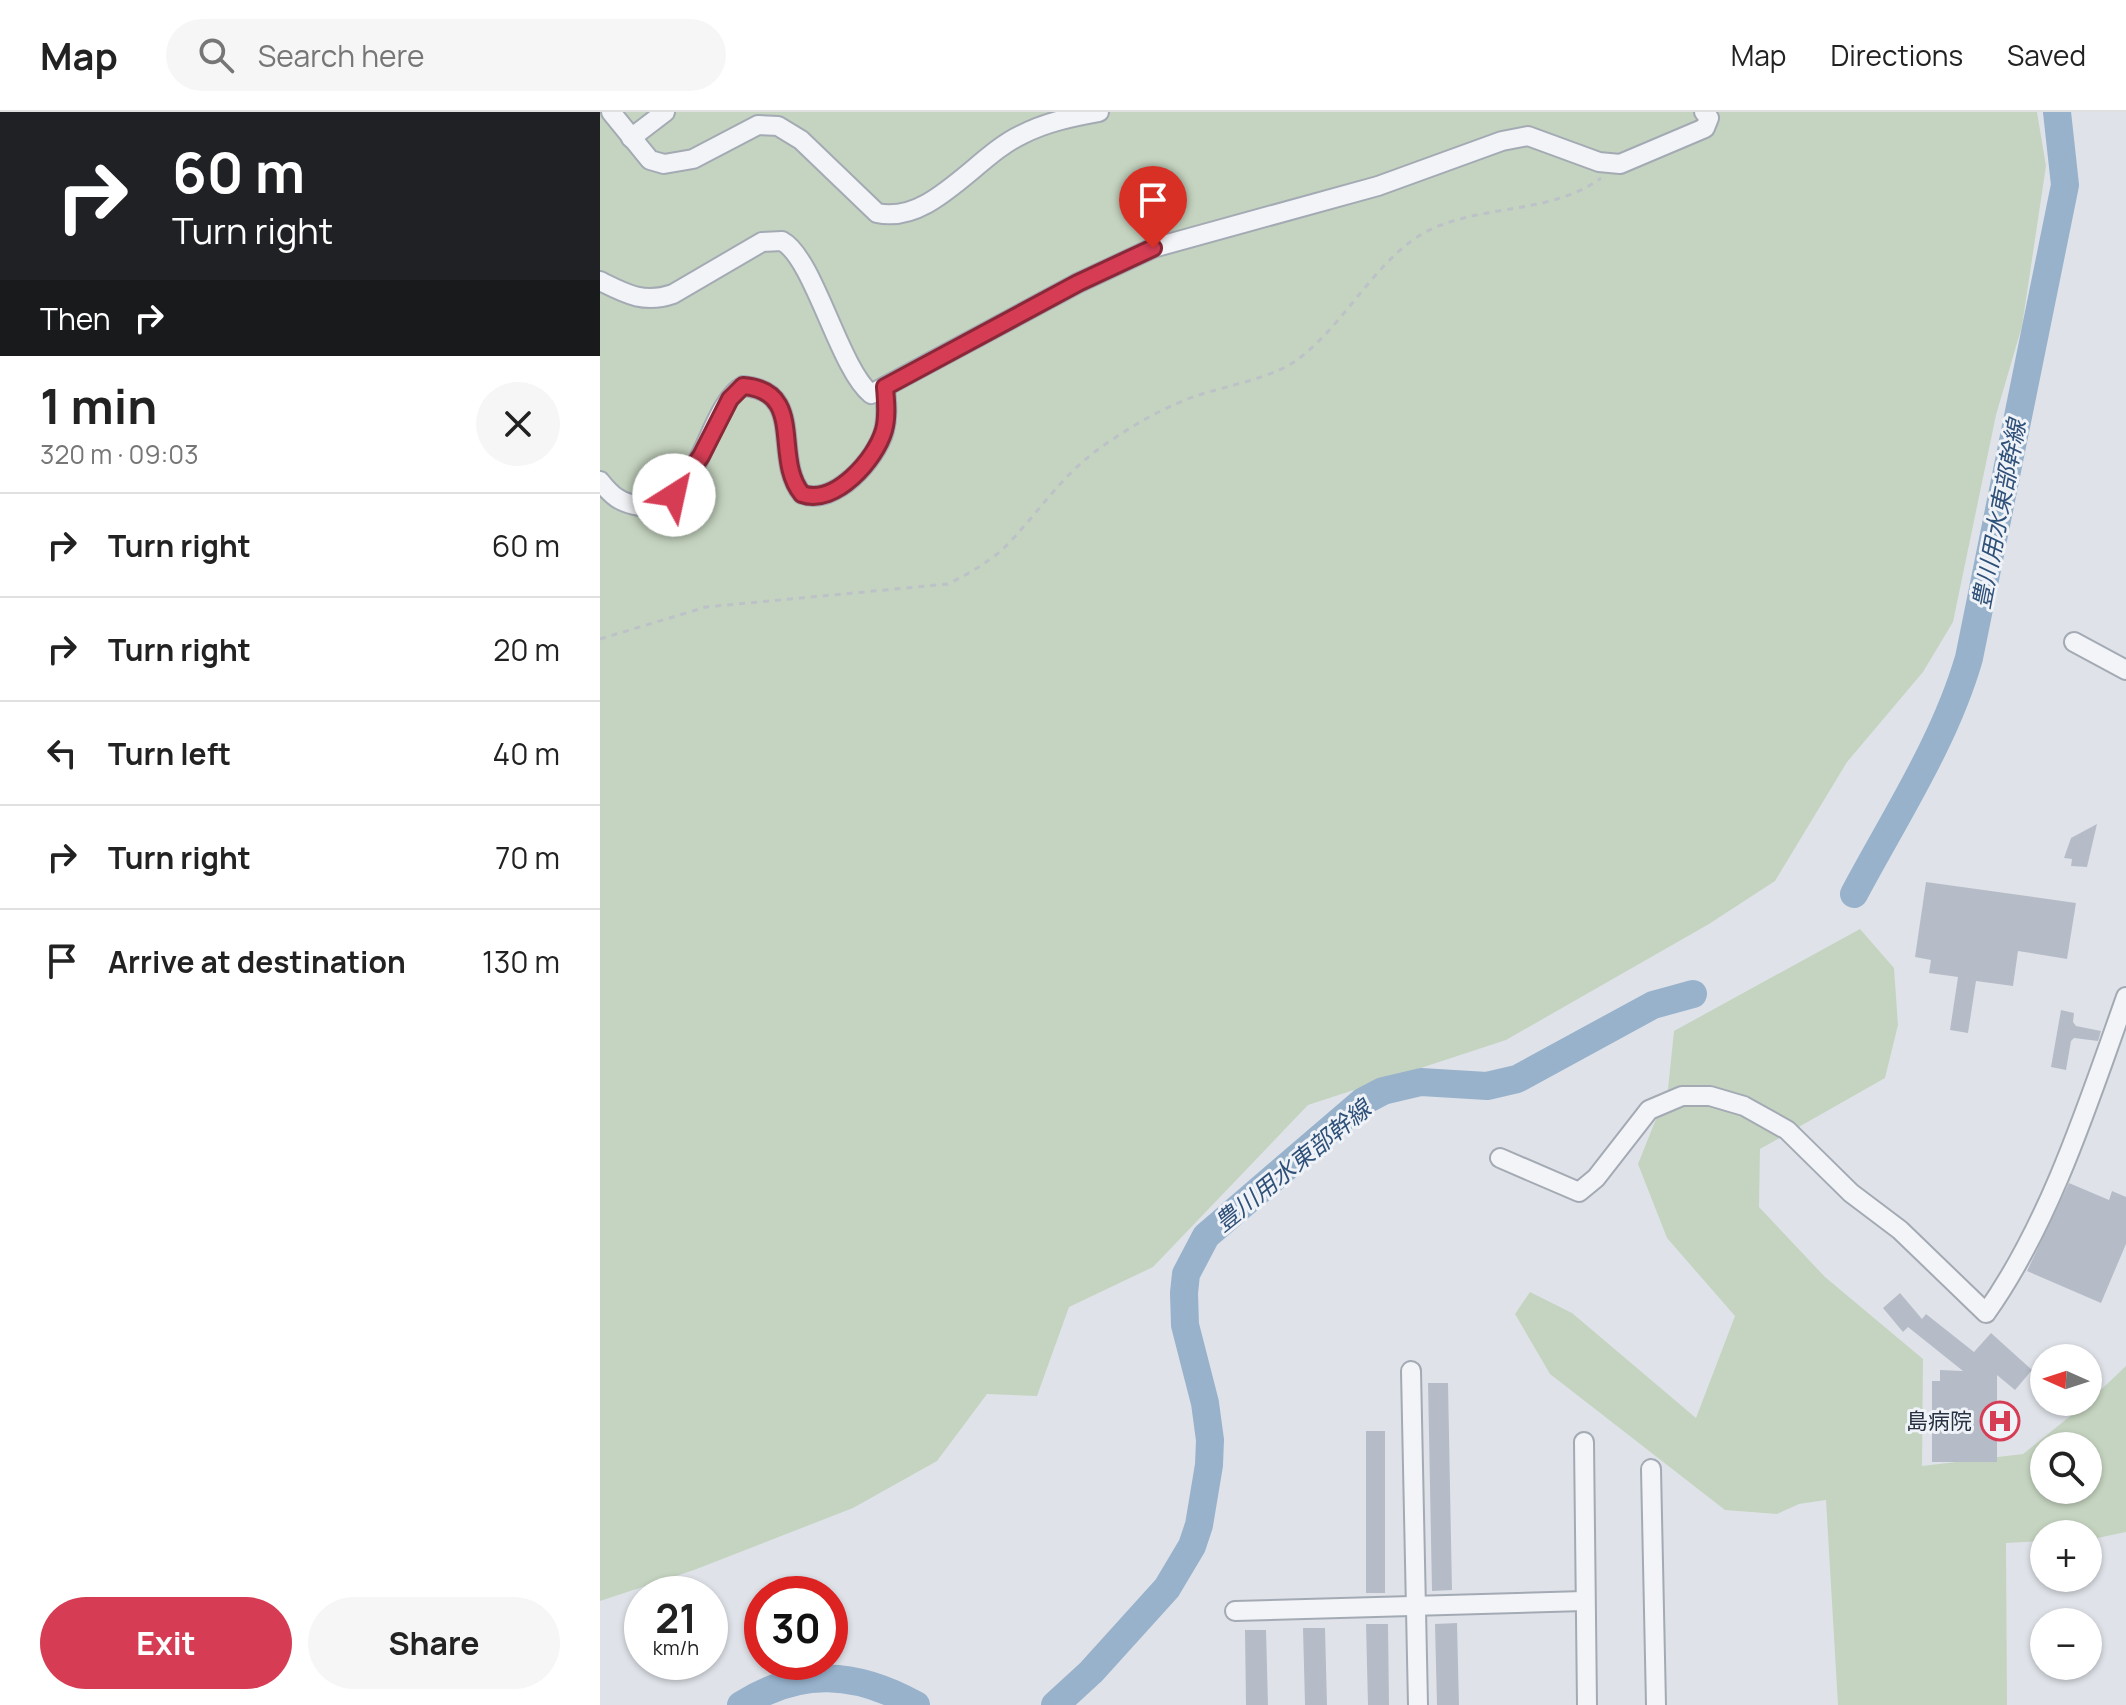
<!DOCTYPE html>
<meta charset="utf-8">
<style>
body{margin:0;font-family:Manrope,"Noto Sans JP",sans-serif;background:#f6f6f6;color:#222;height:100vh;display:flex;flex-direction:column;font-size:30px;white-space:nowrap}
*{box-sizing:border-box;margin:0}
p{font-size:26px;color:#767676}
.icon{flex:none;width:44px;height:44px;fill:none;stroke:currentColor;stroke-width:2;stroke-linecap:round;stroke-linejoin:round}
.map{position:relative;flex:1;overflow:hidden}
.drawer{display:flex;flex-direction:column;background:#fff;width:600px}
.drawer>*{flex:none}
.top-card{background:#202124;color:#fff;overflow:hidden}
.needle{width:52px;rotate:273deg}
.tools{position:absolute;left:1430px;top:1232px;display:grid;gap:16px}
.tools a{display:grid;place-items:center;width:72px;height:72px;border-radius:50%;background:#fff;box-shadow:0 2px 6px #0004;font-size:40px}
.speed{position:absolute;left:24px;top:1464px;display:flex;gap:16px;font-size:40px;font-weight:700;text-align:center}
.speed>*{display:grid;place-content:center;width:104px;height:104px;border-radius:50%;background:#fff;box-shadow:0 2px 6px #0004;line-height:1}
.speed small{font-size:20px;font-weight:400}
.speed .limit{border:12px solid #d22;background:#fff;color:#111}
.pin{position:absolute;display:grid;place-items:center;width:68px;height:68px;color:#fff;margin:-82px -34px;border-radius:50% 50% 50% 0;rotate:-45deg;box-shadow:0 0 8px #0007}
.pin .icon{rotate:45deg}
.me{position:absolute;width:88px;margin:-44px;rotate:35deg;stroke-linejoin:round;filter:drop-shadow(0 0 6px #0008)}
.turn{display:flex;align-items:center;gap:28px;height:168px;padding:0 40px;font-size:36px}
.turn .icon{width:104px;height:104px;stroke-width:2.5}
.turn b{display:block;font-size:56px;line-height:68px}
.then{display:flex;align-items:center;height:76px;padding:0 40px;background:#0003;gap:16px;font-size:30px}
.round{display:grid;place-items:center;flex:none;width:84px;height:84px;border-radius:42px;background:#f6f6f6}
.overview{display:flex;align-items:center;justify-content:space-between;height:136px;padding:0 40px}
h1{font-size:48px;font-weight:700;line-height:60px}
.button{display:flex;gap:16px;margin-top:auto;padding:16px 40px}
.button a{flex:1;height:92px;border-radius:48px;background:#d63d55;color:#fff;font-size:32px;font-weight:700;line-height:92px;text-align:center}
.button a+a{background:#f6f6f6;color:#222}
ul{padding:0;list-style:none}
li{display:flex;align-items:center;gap:24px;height:104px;padding:0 40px;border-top:2px solid #e0e0e0}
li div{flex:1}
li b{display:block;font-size:30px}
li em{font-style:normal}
header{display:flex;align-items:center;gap:48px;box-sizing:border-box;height:112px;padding:0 40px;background:#fff;border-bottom:2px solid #e0e0e0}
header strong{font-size:38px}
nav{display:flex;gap:44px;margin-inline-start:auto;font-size:28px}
.search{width:560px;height:72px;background:#f6f6f6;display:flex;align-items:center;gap:20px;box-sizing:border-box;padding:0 28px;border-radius:44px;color:#767676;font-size:30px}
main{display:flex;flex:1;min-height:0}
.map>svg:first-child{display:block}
.green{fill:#c5d4c0;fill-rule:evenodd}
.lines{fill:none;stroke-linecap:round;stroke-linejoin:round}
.river{stroke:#98b2cc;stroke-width:28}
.building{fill:#b6bcc7}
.street-casing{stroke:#a4aab4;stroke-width:22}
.path{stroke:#bdc1c8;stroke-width:3;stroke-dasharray:6 6;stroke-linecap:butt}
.street{stroke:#f2f4f7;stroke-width:18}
.route-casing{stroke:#8b2837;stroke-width:20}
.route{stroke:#d63d55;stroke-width:14}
.labels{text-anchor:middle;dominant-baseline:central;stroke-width:6;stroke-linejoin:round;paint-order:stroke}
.poi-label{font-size:22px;fill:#273142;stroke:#eff2f7;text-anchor:end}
.water-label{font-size:24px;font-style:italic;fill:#2f5078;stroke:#eff2f7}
</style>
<header>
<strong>Map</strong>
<div class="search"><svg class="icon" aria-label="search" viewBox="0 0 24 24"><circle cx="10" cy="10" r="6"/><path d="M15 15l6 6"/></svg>Search here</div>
<nav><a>Map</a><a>Directions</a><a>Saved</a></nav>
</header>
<main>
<section class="drawer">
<div class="top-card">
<div class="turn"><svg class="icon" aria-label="right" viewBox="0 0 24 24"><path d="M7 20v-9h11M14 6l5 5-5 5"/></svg><div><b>60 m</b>Turn right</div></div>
<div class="then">Then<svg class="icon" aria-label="right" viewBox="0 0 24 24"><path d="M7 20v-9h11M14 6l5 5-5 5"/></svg></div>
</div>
<div class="overview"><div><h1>1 min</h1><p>320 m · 09:03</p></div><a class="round"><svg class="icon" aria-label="close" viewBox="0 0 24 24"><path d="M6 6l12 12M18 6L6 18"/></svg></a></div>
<ul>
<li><svg class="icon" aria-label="right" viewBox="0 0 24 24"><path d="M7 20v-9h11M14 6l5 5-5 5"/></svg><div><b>Turn right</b></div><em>60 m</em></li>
<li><svg class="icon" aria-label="right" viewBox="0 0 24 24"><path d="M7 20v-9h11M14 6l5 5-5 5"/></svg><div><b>Turn right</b></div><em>20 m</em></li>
<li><svg class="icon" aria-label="left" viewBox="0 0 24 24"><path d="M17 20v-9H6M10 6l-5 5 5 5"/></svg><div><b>Turn left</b></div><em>40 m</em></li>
<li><svg class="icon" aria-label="right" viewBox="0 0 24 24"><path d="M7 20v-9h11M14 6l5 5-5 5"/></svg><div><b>Turn right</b></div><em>70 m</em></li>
<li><svg class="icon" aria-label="arrive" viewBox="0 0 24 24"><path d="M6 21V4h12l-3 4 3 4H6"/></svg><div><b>Arrive at destination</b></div><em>130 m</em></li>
</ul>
<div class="button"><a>Exit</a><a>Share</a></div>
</section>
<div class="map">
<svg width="1526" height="1593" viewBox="0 0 1526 1593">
<rect width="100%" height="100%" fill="#dfe3e9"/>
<g class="green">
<polygon points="0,0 1437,0 1446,54 1422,214 1396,303 1353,510 1323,560 1247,650 1175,769 1109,812 906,928 708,993 553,1155 469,1195 437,1284 387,1282 337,1349 253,1396 94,1458 0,1489"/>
<path d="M1260,817L1294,856L1298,913L1285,966L1160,1037L1159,1095L1225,1165L1323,1247L1322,1354L1423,1342L1488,1290L1526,1254V1420L1488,1428V1422H1444V1429L1406,1431L1407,1593H1238L1226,1388L1199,1392L1177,1402L1125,1398L950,1262L915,1202L930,1180L972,1201L1096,1306L1135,1204L1067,1126L1038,1052L1068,977L1074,919ZM1444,1334H1488V1378H1444Z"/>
</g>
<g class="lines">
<g class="river">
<path d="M1254,782C1295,705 1345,629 1369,546L1465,73L1457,0"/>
<path d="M141,1593C200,1556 255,1559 316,1593"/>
<polyline points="455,1593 491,1560 567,1476 592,1434 599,1413 609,1353 610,1328 605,1291 585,1213 584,1181 586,1162 606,1124 762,990 783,979 821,970 887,974 917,967 1053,893 1093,882"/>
</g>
</g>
<g class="building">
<polygon points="1497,712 1487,755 1471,754 1472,747 1464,746 1471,726"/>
<polygon points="1326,770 1476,791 1467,847 1418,839 1413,874 1376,869 1368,921 1350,918 1358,865 1329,861 1331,848 1315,845"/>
<polygon points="1461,898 1474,901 1473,910 1476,914 1501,919 1498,929 1474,926 1471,929 1466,958 1451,955"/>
<polygon points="1469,1071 1509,1088 1512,1079 1526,1085 1526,1132 1501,1191 1427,1159"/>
<polygon points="1300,1181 1322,1207 1326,1202 1374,1240 1391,1221 1432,1258 1415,1278 1397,1263 1397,1350 1332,1350 1332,1269 1340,1269 1340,1258 1363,1259 1308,1215 1303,1220 1283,1196"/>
<polygon points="828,1271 848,1271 852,1478 832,1479"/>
<rect x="766" y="1319" width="19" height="162"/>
<polygon points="857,1511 859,1593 837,1593 835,1512"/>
<polygon points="766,1512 788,1512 789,1593 768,1593"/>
<polygon points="703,1516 725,1516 727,1593 705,1593"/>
<polygon points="645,1518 666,1518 668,1593 646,1593"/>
</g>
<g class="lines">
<g class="street-casing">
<g id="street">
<path d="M11,0L50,48L64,52L93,47L158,13L178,14L201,28L277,101C331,113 376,44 421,23C446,10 472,5 499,0"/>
<polyline points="31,26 65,0"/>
<path d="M0,169C26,182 44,192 73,182L162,130L182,129C214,146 239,256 271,282L478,171L553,136L778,74L902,29L928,24L999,50L1020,52L1105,16L1109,6L1104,0"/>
<path d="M0,369C12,384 20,391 40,394C100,401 106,295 143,274C207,279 172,346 202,382C235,394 276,347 284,319C288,304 286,289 285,275"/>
<polyline points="1474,530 1526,558"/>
<path d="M900,1046L979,1080L996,1066L1049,998L1082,984H1110L1144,994L1187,1018L1251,1081L1300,1118L1386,1201C1450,1111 1489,989 1526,885"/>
<polyline points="811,1259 818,1593"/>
<polyline points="984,1330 987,1593"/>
<polyline points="1051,1357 1056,1593"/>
<polyline points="635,1499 984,1489"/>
</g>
</g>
<path class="path" d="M0,527L106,495L348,472C370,461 391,449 408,432C445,393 463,360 510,329C538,310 570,292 602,282C628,274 672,265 694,250C743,216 772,152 822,122C876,91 950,104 1001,66"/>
<use href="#street" class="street"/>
</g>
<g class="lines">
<g class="route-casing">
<path id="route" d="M74,383L101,344L130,287L143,274C207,279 172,346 202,382C235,394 276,347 284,318C288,304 286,289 285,275L478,171L553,136"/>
</g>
<use href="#route" class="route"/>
</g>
<defs>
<g id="hospital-ring" transform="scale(2)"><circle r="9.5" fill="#eff2f7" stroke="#d63d55" stroke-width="1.5"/><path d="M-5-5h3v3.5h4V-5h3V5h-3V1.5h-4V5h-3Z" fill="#d63d55"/></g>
</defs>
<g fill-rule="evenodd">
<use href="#hospital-ring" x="1400" y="1309"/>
</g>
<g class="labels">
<g class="poi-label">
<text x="1372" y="1309">島病院</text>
</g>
<g class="water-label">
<text transform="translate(1398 402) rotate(-79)">豊川用水東部幹線</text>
<text transform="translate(692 1053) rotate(-39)">豊川用水東部幹線</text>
</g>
</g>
</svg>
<div class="tools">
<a><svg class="needle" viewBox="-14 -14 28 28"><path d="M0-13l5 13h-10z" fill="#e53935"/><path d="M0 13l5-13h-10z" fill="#767676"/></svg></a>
<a><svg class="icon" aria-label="search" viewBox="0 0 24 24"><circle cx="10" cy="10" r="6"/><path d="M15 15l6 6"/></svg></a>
<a>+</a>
<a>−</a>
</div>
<div class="speed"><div>21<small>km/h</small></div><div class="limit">30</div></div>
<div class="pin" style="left:553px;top:136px;background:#d93025"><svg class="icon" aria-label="arrive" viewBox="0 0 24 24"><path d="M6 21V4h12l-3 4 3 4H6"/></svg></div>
<svg class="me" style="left:74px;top:383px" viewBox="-20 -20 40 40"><circle r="19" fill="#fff"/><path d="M0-13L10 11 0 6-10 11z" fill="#d63d55"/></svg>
</div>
</main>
